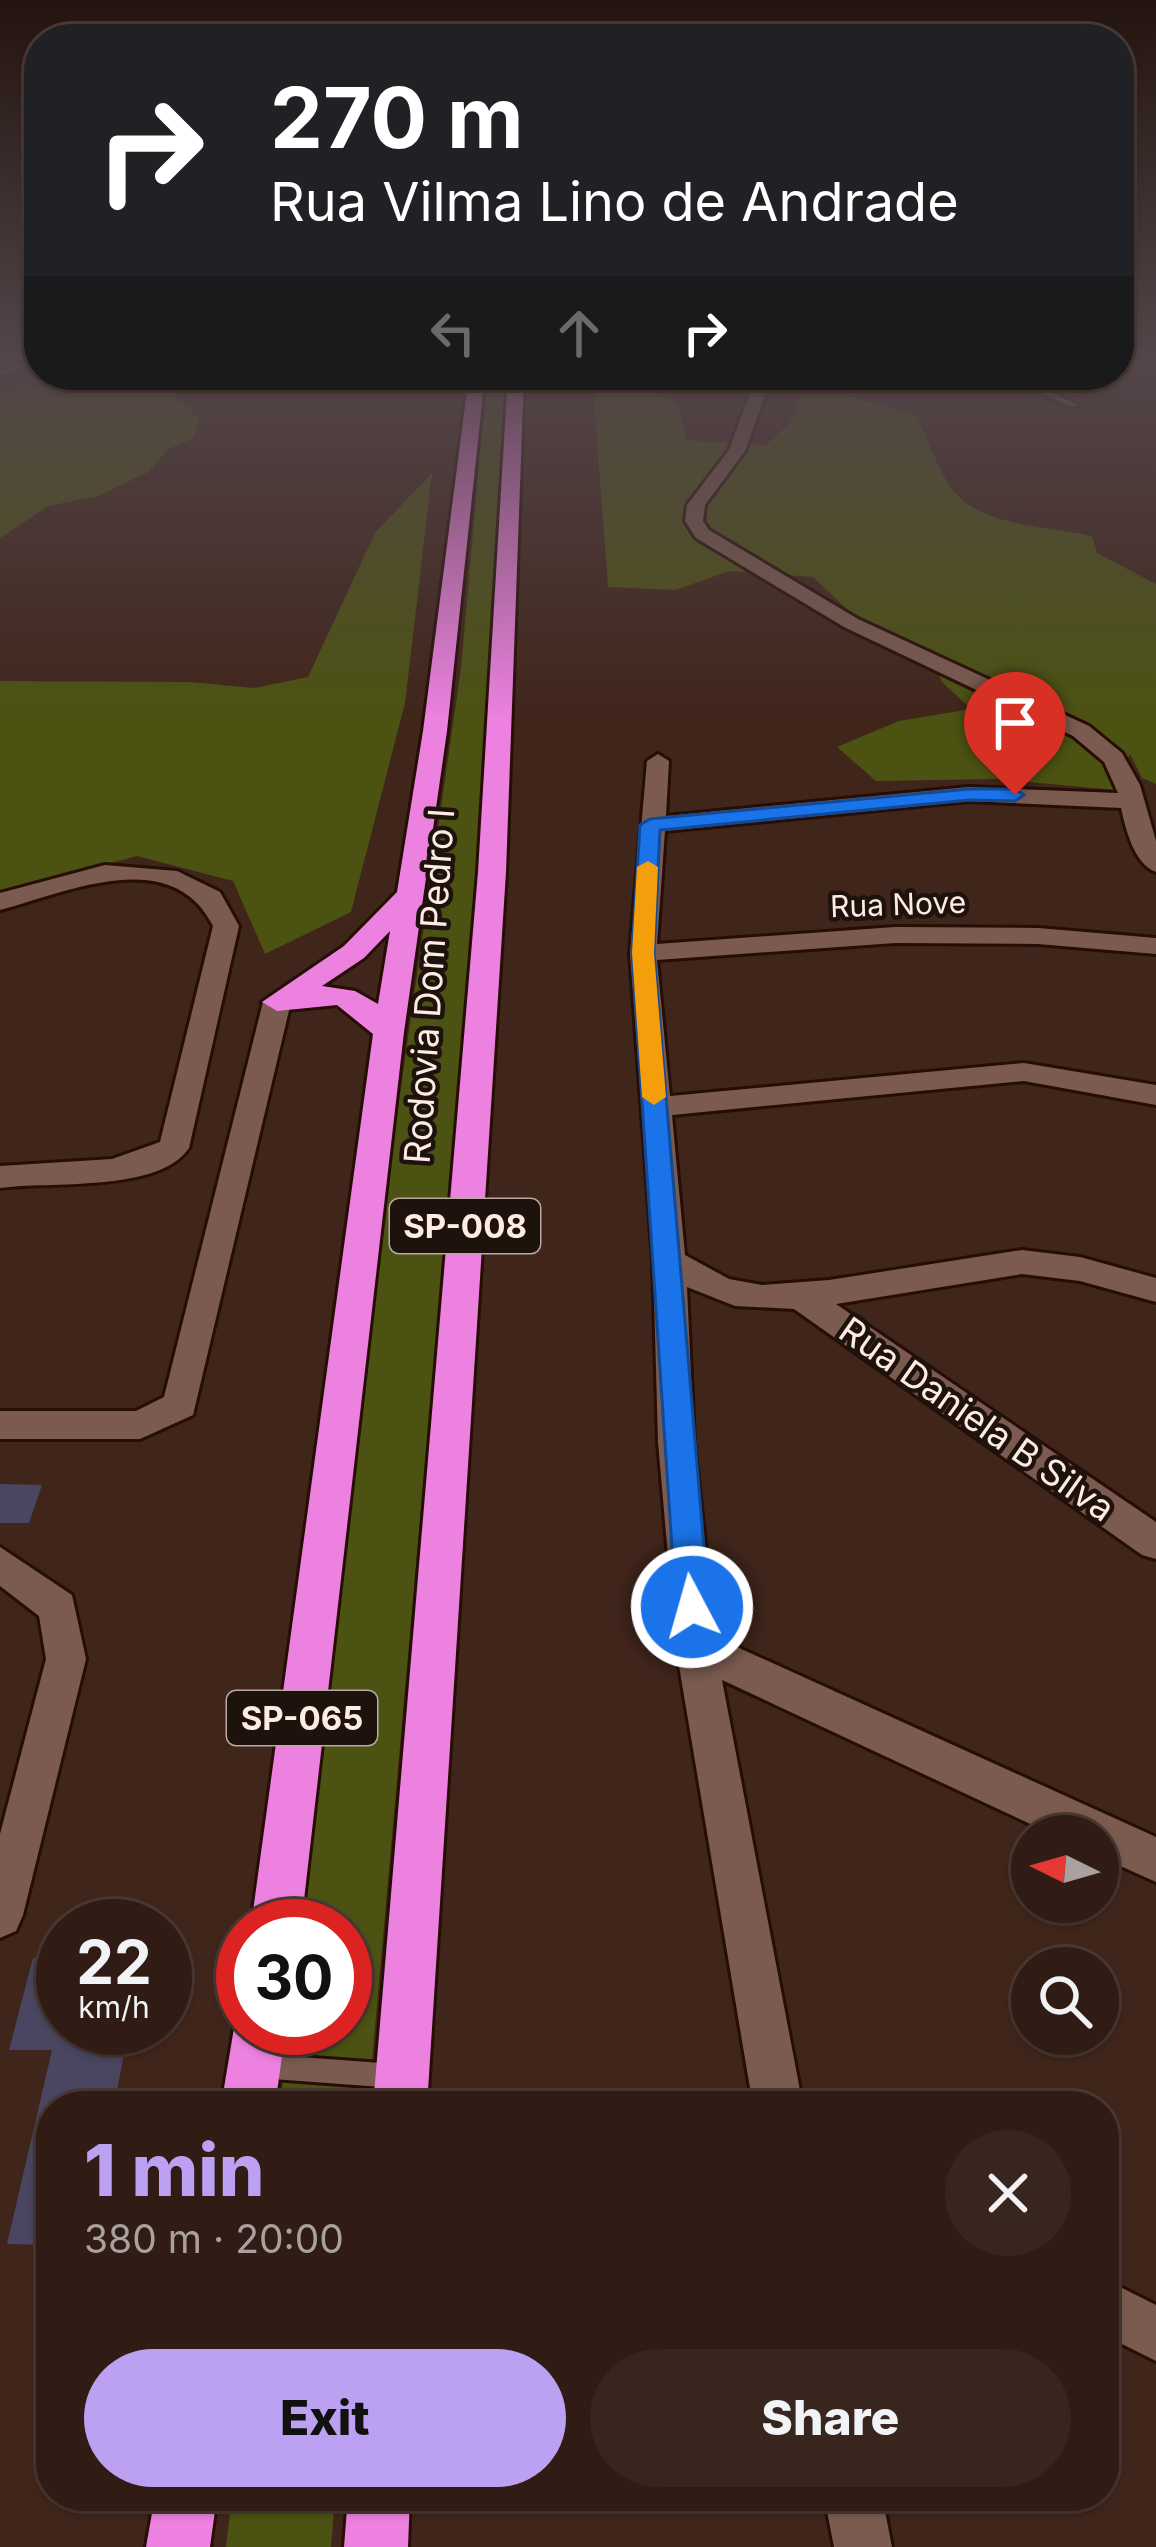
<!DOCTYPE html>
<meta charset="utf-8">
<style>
body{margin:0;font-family:Inter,sans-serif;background:#38251d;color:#f1f3f6;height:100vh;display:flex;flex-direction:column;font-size:45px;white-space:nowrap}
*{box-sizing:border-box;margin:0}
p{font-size:39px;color:#a8a1a0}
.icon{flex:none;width:66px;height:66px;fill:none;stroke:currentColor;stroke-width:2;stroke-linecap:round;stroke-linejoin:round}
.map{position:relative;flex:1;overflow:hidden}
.panel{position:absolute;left:36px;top:2091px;width:1083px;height:420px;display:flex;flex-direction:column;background:#301c14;border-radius:48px;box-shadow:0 3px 9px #0004,0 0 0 3px #4b3a34}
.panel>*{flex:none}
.banner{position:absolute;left:24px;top:24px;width:1110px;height:366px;border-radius:48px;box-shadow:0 3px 9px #0004,0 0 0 3px #4b3a34;background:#202124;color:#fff;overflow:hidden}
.needle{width:78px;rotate:275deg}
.tools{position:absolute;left:1011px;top:1815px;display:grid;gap:24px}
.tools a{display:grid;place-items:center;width:108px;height:108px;border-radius:50%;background:#301c14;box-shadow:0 3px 9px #0004,0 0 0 3px #4b3a34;font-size:60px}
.speed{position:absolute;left:36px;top:1899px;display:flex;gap:24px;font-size:60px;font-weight:700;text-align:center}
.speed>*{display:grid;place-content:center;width:156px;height:156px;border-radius:50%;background:#301c14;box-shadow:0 3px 9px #0004,0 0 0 3px #4b3a34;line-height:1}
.speed small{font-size:30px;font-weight:400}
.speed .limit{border:18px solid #d22;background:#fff;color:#111}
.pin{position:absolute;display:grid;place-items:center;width:102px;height:102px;color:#fff;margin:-123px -51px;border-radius:50% 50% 50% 0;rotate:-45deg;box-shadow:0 0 12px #0007}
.pin .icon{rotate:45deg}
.me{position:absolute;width:132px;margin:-66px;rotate:354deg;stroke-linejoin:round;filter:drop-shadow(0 0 9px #0008)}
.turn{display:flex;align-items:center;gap:42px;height:252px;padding:0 48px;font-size:54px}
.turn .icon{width:156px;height:156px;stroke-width:2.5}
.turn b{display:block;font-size:84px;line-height:102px}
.lanes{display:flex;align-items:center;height:114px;padding:0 48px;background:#0003;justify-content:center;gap:60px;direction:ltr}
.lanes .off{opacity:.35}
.round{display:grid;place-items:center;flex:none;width:126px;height:126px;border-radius:63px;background:#38251d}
.summary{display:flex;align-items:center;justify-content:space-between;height:204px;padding:0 48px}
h1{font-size:72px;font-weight:800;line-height:90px;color:#bca0f2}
.button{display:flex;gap:24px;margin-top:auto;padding:24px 48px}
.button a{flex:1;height:138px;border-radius:72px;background:#bca0f2;color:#111;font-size:48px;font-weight:800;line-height:138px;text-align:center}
.button a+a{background:#38251d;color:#f1f3f6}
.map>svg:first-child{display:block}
.green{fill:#4c5212}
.building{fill:#4a4661}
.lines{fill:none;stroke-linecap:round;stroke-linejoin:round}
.service-casing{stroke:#260d05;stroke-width:6}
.minor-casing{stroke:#260d05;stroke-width:6}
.motorway-casing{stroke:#260d05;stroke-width:6}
.service{fill:#7b5b50;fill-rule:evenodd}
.minor{fill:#7b5b50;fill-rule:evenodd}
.motorway{fill:#ec81df;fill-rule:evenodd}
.route{fill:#1a73e8;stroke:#114b97;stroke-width:3}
.slow{fill:#f59e0b}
.labels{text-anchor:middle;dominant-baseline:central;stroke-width:9;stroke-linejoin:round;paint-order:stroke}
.far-street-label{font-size:30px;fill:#feebe4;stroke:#1e120d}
.shield{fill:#1e120d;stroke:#bbaaa4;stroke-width:3}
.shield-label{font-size:33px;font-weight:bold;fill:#feebe4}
.street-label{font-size:36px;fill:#feebe4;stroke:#1e120d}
</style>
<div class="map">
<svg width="1156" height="2547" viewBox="0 0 1156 2547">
<rect width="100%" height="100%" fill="#40251b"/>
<g class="green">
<path d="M77,375C146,375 149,369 200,419L193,439L168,449L148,472L98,496L48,506L0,538V393Z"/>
<polygon points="487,375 508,375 486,779 368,2106 280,2106 289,2028 345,2028 345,1926 301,1926 385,1198 461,668"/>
<path d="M592,375H633L680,408L686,440L766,445L790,423L802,395L838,394L915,414C929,438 937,470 953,490C981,527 1049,526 1092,536L1097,553L1156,584V784L1142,778L1130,754L1114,790L996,779L876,781L837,747L899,721L971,709L942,682L928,649L851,613L813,577L729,571L676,590L608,587Z"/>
<polygon points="432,473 405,703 351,912 265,954 233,881 137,856 32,884 0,899 0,681 190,682 254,688 308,677 375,533"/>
<polygon points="232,2496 335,2496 331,2547 226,2547"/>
</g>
<g class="building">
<polygon points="0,1484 42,1485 29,1523 0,1523"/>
<polygon points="33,1958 63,1958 63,2028 129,2028 114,2106 51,2106 51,2245 7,2244 52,2050 9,2050"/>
</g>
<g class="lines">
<g class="service-casing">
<g id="service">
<polygon points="25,362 35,362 0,376 0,371"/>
<polygon points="1000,375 1010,375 1079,405 1072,407"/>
<polygon points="259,2054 395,2064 404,2067 407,2076 404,2085 395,2088 259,2078 250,2075 247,2066 250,2057"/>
</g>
</g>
<g class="minor-casing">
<g id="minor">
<path d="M763,375H779L766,393L745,451L705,505L703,521L709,530L858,619L1089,726L1122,753L1140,785L1156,841V872C1134,864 1126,830 1121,808L969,801L665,831L657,944L895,927L1038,928L1156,938V954L1038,944L895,943L657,960L670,1096L1024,1063L1156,1085V1105L1024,1081L672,1115L685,1255L729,1279L762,1285L829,1280L1022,1250L1080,1257L1156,1278V1302L1080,1281L1022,1274L836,1304L1156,1522V1559L1142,1555L794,1309L735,1306L687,1287L694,1442L715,1637L1156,1837V1882L1098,1856V1836H1056L722,1680L803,2106H753L676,1648L658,1442L653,1261L630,953L647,761L658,754L669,761L666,816L969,787L1118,793L1104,762L1073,736L844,627L696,538L685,521L687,505L729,450L750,393Z"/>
<path d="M105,865L177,871L220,892L239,926L189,1148C159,1193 49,1181 0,1188V1166L112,1159L160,1142L213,926C171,843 66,893 0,910V893Z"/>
<polygon points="277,994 291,1002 193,1415 140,1439 0,1439 0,1411 136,1411 164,1397 263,1002"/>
<polygon points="0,1547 72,1595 86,1659 23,1915 16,1931 0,1938 0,1834 46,1659 39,1616 0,1586"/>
<polygon points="1104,2279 1156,2305 1156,2361 1104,2335"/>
<polygon points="824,2496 882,2496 892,2547 834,2547"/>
</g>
</g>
<g class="motorway-casing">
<g id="motorway">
<path d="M469,375H485L447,731L404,1032L301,1926H251L373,1034L337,1005L277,1011L262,1002L344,946L397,892L423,731ZM390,931L378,1004L355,991L322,986L364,958Z"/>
<polygon points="508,375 524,375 506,872 427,2106 373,2106 478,872"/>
<polygon points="241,2009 243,2028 286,2028 275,2106 221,2106 234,2028"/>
<polygon points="155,2496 217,2496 210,2547 146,2547"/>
<polygon points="348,2496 410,2496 408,2547 344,2547"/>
</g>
</g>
<use href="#service" class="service"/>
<use href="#minor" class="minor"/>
<use href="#motorway" class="motorway"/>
</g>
<linearGradient id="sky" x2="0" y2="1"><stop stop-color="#23140f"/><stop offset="0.5" stop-color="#53464a"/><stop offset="1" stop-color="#53464a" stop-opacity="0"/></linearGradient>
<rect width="1156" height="718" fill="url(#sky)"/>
<polygon class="route" points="969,789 1015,789 1024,795 1015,801 969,800 660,830 654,953 709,1607 704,1617 692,1622 680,1617 676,1607 632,953 640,825 650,819"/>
<polygon class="slow" points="648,861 658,867 654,953 666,1097 654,1105 642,1097 632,953 637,867"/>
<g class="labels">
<g class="far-street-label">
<text transform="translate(898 904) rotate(-2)">Rua Nove</text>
</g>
<g class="shield">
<rect x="390" y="1199" width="150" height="54" rx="9"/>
<rect x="227" y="1691" width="150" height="54" rx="9"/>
</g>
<g class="shield-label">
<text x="465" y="1226">SP-008</text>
<text x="302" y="1718">SP-065</text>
</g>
<g class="street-label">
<text transform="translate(429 986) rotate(-86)">Rodovia Dom Pedro I</text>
<text transform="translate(977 1419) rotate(35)">Rua Daniela B Silva</text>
</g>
</g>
</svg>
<div class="tools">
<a><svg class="needle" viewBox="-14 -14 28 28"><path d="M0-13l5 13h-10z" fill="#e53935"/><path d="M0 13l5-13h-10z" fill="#a8a1a0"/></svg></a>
<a><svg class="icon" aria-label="search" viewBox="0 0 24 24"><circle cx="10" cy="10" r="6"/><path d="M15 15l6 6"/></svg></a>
</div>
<div class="speed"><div>22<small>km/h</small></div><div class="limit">30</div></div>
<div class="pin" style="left:1015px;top:795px;background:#d93025"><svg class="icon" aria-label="arrive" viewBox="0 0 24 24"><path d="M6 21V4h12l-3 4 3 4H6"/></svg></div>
<svg class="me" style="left:692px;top:1607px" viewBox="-20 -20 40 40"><circle r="17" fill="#1a73e8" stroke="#fff" stroke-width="3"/><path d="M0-11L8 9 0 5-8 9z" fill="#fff"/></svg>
<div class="banner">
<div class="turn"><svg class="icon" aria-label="right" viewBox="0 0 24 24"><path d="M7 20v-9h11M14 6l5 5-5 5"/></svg><div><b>270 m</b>Rua Vilma Lino de Andrade</div></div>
<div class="lanes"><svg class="icon off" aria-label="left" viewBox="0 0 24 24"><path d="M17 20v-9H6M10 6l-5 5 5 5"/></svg><svg class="icon off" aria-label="ahead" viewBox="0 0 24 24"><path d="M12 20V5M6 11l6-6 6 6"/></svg><svg class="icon" aria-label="right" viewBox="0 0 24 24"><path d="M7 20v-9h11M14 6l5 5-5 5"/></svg></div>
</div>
<section class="panel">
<div class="summary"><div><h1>1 min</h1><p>380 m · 20:00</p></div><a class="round"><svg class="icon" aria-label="close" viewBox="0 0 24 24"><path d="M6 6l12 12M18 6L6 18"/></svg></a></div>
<div class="button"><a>Exit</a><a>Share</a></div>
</section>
</div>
